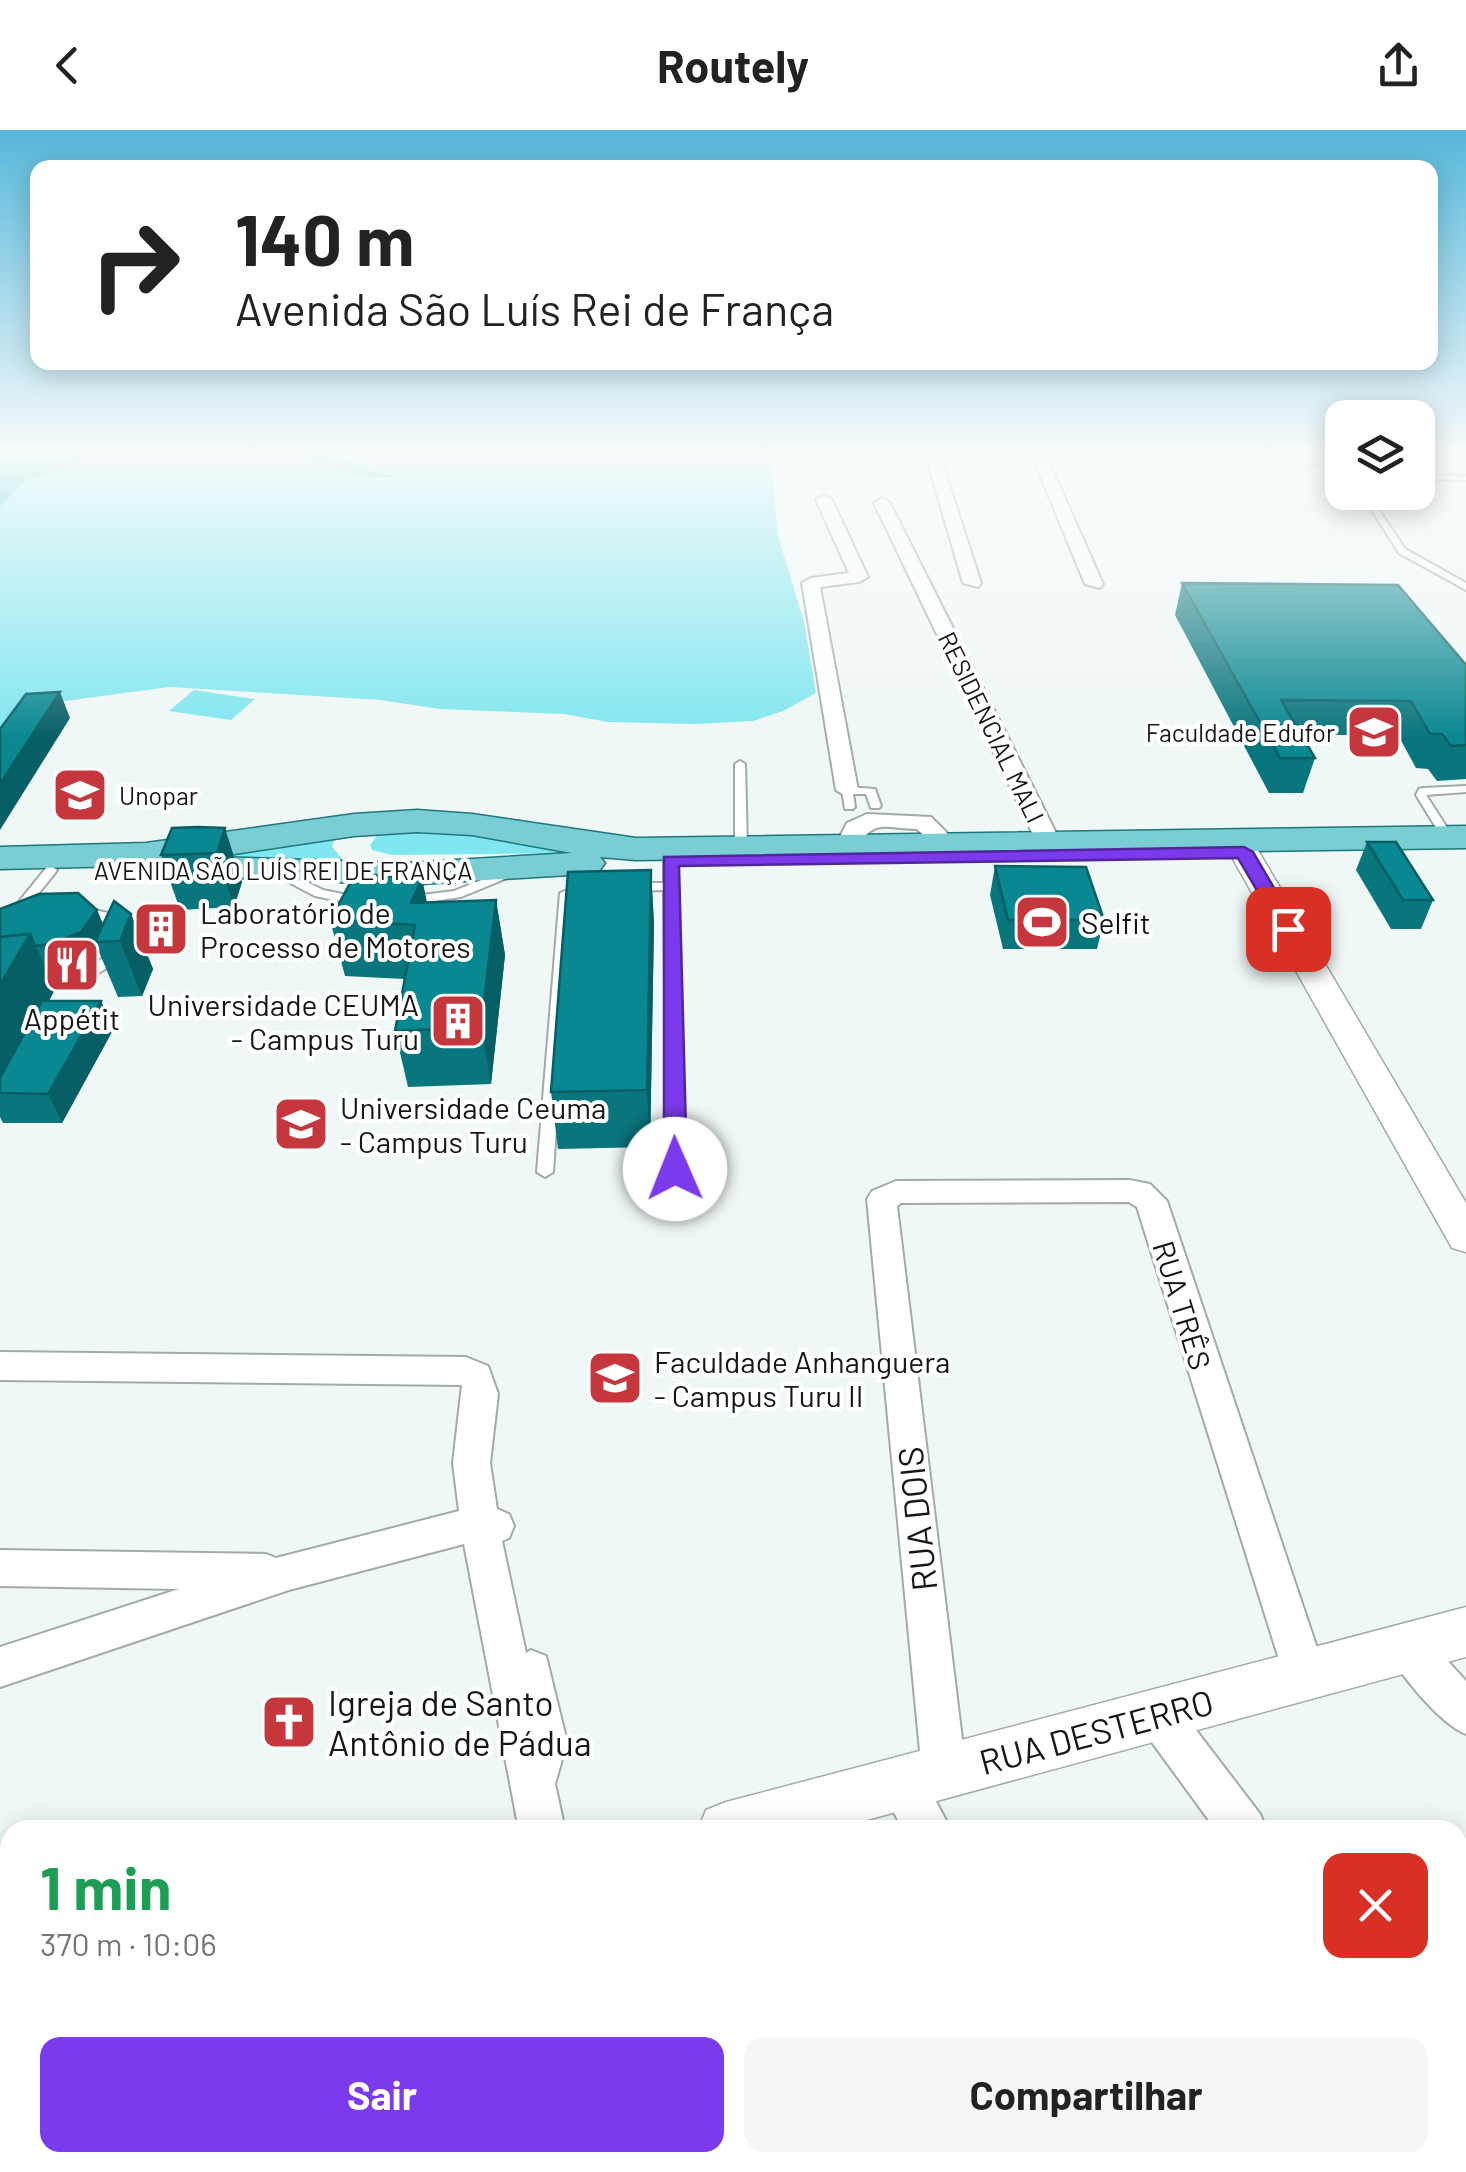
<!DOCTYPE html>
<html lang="pt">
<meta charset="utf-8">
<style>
body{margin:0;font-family:Barlow,sans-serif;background:#f6f6f6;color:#222;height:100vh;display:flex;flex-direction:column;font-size:38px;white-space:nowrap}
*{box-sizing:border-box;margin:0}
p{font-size:32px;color:#767676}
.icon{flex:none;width:55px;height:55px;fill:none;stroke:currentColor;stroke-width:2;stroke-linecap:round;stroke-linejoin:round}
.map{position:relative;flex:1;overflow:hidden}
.details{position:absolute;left:0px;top:1690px;width:1468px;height:352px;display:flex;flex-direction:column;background:#fff;border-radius:30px 30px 0 0;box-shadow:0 5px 25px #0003}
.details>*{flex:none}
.top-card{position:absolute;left:30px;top:30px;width:1408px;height:210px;border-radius:20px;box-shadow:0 5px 25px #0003;background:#fff;color:#222;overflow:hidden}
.tools{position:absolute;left:1325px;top:270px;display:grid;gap:20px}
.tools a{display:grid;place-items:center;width:110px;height:110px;border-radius:20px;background:#fff;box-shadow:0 5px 25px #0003;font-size:50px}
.pin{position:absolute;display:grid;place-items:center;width:85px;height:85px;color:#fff;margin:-42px;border-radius:20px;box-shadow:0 5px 15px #0006}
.me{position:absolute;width:110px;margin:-55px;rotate:359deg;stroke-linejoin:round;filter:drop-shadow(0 0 8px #0008)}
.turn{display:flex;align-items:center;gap:35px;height:210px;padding:0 40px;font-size:45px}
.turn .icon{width:130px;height:130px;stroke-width:2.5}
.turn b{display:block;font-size:70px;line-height:85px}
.round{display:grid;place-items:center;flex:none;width:105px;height:105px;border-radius:20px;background:#f6f6f6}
.headline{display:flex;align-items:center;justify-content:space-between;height:170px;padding:0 40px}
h1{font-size:60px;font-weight:700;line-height:75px;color:#1e9e55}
.primary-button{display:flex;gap:20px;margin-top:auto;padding:20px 40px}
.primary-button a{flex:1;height:115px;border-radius:20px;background:#7c3aed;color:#fff;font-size:40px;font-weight:700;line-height:115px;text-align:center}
.primary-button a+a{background:#f6f6f6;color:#222}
header{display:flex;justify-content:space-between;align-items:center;height:130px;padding:0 40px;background:#fff;font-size:45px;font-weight:700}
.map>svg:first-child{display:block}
.green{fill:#80e6ef}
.water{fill:#19bbc6}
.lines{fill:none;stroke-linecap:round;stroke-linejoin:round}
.service-casing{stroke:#a3aaaa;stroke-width:4}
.minor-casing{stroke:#a3aaaa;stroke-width:4}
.tertiary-casing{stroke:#a3aaaa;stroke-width:3}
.primary-casing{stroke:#1d787e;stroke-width:3}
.path{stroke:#848989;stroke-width:5;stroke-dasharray:9 5;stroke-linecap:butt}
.service{fill:#fff;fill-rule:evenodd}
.minor{fill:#fff;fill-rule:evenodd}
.tertiary{fill:#fff;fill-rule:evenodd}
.primary{fill:#7acdd3;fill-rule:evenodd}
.wall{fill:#09757d}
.shaded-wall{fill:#075f66}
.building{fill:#0a8891;stroke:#075f66;stroke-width:2.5}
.route{fill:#7c3aed;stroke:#51269a;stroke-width:2.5}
.labels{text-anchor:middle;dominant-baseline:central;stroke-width:8;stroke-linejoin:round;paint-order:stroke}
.far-street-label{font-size:25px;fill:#151717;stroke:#fff}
.far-poi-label{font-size:25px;fill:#151717;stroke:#fff;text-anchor:end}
.poi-label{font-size:30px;fill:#151717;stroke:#fff;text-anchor:start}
.street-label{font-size:30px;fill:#151717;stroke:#fff}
.near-street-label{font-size:35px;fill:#151717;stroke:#fff}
.near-poi-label{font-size:35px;fill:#151717;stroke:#fff;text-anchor:start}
</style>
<header><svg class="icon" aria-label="back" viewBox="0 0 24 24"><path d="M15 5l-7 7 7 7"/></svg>Routely<svg class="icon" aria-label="share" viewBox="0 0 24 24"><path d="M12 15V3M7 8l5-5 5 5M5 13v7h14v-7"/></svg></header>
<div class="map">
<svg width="1466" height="2042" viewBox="0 0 1466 2042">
<rect width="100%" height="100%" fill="#f0f7f7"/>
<g class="green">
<polygon points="0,323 770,323 778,406 804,492 816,563 783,581 753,591 695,594 608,592 564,584 440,579 380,570 169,557 36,575 19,592 0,599"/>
<polygon points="194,560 255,569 231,590 169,581"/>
<polygon points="445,699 576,723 392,725 372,720 370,715 380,702"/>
<polygon points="335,707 332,717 343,730 166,727"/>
</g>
<g class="water">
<polygon points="0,323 108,323 25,350 0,377"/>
<polygon points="248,323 341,323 346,330 392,347 360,346 317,332"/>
</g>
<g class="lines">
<g class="service-casing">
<g id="service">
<polygon points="1418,345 1466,346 1466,350 1418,349"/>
<polygon points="1360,362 1367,362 1405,419 1466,453 1466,460 1399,423"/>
<polygon points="740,631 745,634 747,717 741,720 735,717 735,634"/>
<polygon points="1466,656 1466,662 1426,665 1453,707 1451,709 1443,709 1416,665 1419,659 1423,658"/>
<polygon points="847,657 875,659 881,676 879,678 871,678 866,664 853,664 855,677 853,679 845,679 842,660"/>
<polygon points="670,727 676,731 677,756 683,1039 675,1044 667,1039 664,760 635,761 629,757 635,753 664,753 664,731"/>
<polygon points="51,736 57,740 55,743 4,806 0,807 0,795 47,737"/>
<polygon points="277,737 323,760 362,768 364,771 358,775 315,766 273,744 271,741"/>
<polygon points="508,739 512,740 512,746 461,767 406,775 400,771 406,767 454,761"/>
<polygon points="582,754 586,755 586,761 572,765 553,1042 545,1047 537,1042 560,763"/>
<path d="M81,777L108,783L124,799C124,804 125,810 123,815C110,857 35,863 0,858V850C30,854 98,851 110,816C112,811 111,805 112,800L100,789L77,784V778Z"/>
</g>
</g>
<g class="minor-casing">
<g id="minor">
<polygon points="925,323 939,323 981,453 978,457 963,453"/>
<polygon points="1031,323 1045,323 1103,454 1100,458 1085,454"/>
<polygon points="1265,323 1294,323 1324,331 1317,335"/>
<polygon points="824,365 832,370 868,447 859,452 820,457 858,660 847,667 836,660 802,453 811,448 849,443 816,370"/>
<polygon points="882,368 890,373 1061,713 1057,718 1049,720 1037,713 874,373"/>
<path d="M867,684L931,687L958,714L946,721L938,719L917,699C881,698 874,688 855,721H839L835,716L847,693Z"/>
<polygon points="1129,1050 1150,1054 1167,1071 1326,1545 1320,1560 1305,1566 1290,1560 1284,1545 1137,1077 1129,1072 901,1073 897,1076 966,1642 960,1658 944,1664 929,1658 951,1700 903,1700 879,1653 885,1637 901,1631 917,1637 928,1657 922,1642 867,1069 872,1061 896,1051"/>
<polygon points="0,1222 466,1227 488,1236 498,1264 490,1333 497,1379 509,1384 514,1396 509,1408 502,1411 526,1523 531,1520 546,1526 567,1612 555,1654 565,1700 519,1700 464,1414 289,1460 0,1557 0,1517 179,1459 0,1456 0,1420 266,1424 276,1428 459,1381 453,1333 462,1255 0,1250"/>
<path d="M1407,1497L1422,1503L1466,1551V1604C1440,1594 1398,1543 1386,1517L1392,1503Z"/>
<polygon points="1158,1564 1173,1570 1260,1684 1267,1700 1216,1700 1143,1600 1137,1585 1143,1570"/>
<polygon points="10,1807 10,1856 0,1860 0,1811"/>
<polygon points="1458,1959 1466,1962 1466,2022 1458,2019"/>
<polygon points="707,2032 760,2032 764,2042 710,2042"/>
<polygon points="1091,2032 1146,2032 1150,2042 1095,2042"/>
</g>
</g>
<g class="tertiary-casing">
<g id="tertiary">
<polygon points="1244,713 1254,716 1259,722 1466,1073 1466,1122 1452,1118 1229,722 1234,716"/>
<polygon points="1466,1477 1466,1527 830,1700 698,1700 706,1680 726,1672"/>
<polygon points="579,2032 645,2032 647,2042 581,2042"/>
</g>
</g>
<g class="primary-casing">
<path id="primary" d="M417,680L472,684L636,708L1466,696V718L636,730L600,727L605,733L599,741L586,744L404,755L200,746L194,738L200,730L212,727L126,736L0,739V717L146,713L354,684ZM417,702L472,705L572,723L404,733L214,727L354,706Z"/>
</g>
<polyline class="path" points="140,818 158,787"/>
<use href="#service" class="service"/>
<use href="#minor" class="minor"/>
<use href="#tertiary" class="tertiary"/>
<use href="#primary" class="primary"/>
</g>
<g class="wall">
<polygon points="1182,453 1466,535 1466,649 1437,651 1428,639 1416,638 1398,605 1301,605 1315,628 1303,663 1269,663 1175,485"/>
<polygon points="198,697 242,752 234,777 180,780 161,725"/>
<polygon points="1367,712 1433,770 1421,799 1391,799 1356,740"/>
<polygon points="995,736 1104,790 1097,819 1003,819 990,765"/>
<polygon points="651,740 654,795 650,1017 558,1019 551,962"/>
<polygon points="496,770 505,825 491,954 408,957 395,901 404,849 345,846 330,790 427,772"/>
<polygon points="0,779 97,780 103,794 131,784 153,839 142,866 118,867 99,822 93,830 64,843 48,844 55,859 49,871 101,871 113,900 62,993 3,993 0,987"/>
</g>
<g class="shaded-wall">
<polygon points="60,562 70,588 0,700 0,654"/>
<polygon points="225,698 242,752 234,777 217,723"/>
<polygon points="651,740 654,795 650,1017 647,960"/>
<polygon points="422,748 433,802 411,773"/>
<polygon points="496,770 505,825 491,954 481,897"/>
<polygon points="97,780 109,809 95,812 99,822 93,830 64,843 51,814"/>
<polygon points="131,784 153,839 142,866 120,811"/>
<polygon points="30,804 55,859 0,963 0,855"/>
<polygon points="101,871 113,900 62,993 48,964"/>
</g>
<g class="building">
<polygon points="1182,453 1398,455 1466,535 1466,615 1451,616 1442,604 1430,604 1411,571 1281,570 1315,628 1280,628"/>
<polygon points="60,562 0,654 0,599 26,564"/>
<polygon points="198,697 225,698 217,723 161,725 172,698"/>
<polygon points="1367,712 1396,712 1433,770 1403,770"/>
<polygon points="995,736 1086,737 1104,790 1008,790"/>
<polygon points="651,740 647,960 551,962 568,742"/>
<polygon points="355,744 422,748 411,773 496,770 481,897 395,901 415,795 330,790"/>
<polygon points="78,763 97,780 81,802 51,814 35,816 30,804 0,807 0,779 39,764"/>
<polygon points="114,771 131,784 120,811 95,812"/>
<polygon points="30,804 0,855 0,807"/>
<polygon points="42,871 101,871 48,964 0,963 0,948"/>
</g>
<linearGradient id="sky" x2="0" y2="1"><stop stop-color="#55b7da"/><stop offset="0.53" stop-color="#f8fbfb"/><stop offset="1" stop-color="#f8fbfb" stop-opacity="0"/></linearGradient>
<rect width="1466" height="609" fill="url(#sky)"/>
<polygon class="route" points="1244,717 1253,722 1298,799 1295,803 1282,803 1238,728 679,736 687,1039 675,1048 664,1039 664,727"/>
<defs>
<g id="university-square" transform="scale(2.875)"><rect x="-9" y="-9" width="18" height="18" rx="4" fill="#c5363d" stroke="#fff"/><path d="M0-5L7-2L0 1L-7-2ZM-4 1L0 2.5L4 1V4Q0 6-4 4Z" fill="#fff"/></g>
<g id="stadium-square" transform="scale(2.875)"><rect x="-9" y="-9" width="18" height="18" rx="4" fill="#c5363d" stroke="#fff"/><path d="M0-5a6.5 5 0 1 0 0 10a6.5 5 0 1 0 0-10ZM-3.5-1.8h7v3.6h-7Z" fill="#fff"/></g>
<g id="building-square" transform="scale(2.875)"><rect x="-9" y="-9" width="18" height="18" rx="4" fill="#c5363d" stroke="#fff"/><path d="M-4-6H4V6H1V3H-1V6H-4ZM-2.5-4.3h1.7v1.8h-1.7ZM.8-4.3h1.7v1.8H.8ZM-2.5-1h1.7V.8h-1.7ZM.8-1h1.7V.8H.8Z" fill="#fff"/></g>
<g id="restaurant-square" transform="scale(2.875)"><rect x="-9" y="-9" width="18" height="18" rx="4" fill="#c5363d" stroke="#fff"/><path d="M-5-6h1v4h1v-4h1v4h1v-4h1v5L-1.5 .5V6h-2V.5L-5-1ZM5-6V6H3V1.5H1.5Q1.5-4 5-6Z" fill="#fff"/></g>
<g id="church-square" transform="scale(2.875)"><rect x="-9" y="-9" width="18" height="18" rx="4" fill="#c5363d" stroke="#fff"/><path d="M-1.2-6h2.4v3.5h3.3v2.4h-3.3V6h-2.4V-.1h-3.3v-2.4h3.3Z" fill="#fff"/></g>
</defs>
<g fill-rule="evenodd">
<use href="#university-square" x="1374" y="602"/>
<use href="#university-square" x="80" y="665"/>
<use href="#stadium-square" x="1042" y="792"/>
<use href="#building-square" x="161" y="799"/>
<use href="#restaurant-square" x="72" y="835"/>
<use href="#building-square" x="458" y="891"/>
<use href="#university-square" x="301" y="994"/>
<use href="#university-square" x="615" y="1248"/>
<use href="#church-square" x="289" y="1592"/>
</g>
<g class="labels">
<g class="far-street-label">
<text transform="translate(992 597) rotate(64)">RESIDENCIAL MALI</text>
<text x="283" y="740">AVENIDA SÃO LUÍS REI DE FRANÇA</text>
</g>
<g class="far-poi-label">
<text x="1335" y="602">Faculdade Edufor</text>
<text x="119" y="665" text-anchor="start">Unopar</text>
</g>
<g class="poi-label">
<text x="200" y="782">Laboratório de<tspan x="200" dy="34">Processo de Motores</tspan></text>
<text x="1081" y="792">Selfit</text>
<text x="419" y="874" text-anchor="end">Universidade CEUMA<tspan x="419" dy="34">- Campus Turu</tspan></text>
<text x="72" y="888" text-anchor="middle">Appétit</text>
<text x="340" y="977">Universidade Ceuma<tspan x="340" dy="34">- Campus Turu</tspan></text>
<text x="654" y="1231">Faculdade Anhanguera<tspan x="654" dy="34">- Campus Turu II</tspan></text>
</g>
<g class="street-label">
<text transform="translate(1183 1175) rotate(73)">RUA TRÊS</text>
</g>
<g class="near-street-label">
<text transform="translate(916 1389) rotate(-96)">RUA DOIS</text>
<text transform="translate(1096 1601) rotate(-15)">RUA DESTERRO</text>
</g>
<g class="near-poi-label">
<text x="328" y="1572">Igreja de Santo<tspan x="328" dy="40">Antônio de Pádua</tspan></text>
</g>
</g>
</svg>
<div class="tools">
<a><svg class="icon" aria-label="layers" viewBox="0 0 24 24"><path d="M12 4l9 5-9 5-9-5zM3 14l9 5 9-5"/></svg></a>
</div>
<div class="pin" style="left:1288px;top:799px;background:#d93025"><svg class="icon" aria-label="arrive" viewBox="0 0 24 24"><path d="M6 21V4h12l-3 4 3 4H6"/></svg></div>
<svg class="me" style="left:675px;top:1039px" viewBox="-20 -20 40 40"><circle r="19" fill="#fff"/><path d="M0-13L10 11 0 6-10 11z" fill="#7c3aed"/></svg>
<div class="top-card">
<div class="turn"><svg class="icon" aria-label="right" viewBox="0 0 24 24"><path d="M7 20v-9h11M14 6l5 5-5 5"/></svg><div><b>140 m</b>Avenida São Luís Rei de França</div></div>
</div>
<section class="details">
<div class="headline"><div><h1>1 min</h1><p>370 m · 10:06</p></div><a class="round" style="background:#d93025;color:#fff"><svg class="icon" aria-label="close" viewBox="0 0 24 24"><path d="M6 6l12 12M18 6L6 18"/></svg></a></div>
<div class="primary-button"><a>Sair</a><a>Compartilhar</a></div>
</section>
</div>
